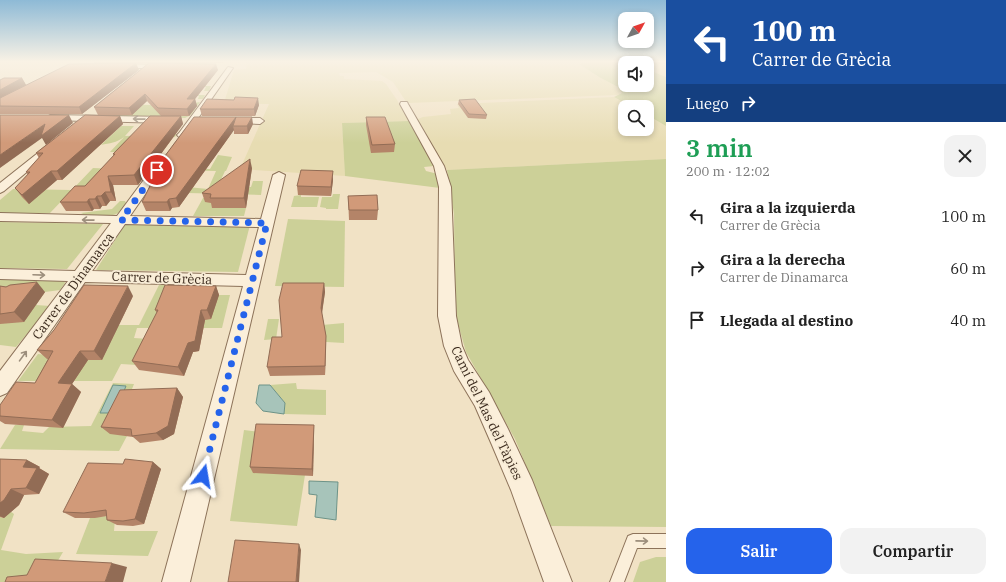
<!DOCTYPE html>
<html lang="es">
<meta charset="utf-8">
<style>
body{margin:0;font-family:"IBM Plex Serif",serif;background:#f2f2f2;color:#222;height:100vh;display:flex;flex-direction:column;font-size:15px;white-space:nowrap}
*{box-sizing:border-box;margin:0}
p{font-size:13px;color:#767676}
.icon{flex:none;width:22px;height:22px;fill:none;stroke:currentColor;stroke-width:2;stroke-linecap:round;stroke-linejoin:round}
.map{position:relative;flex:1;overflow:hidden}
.details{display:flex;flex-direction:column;background:#fff;width:340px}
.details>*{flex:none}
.guide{background:#1a4fa0;color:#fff;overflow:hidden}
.needle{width:26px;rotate:50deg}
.buttons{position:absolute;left:618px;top:12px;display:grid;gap:8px}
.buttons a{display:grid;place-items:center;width:36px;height:36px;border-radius:8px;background:#fff;box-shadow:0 2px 6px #0003;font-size:20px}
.pin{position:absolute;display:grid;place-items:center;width:34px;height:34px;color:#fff;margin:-17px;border:2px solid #fff;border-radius:50%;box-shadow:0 1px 4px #0007}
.me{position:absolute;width:44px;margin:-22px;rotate:14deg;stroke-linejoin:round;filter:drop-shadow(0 0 3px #0008)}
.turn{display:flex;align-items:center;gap:14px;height:84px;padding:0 20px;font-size:18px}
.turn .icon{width:52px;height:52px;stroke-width:2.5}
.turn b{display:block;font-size:28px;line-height:34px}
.then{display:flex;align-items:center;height:38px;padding:0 20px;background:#0003;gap:8px;font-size:15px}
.round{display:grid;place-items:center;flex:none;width:42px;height:42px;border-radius:12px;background:#f2f2f2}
.summary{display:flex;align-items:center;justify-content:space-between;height:68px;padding:0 20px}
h1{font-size:24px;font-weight:600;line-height:30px;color:#1e9e55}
.primary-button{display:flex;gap:8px;margin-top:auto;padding:8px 20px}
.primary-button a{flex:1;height:46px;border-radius:12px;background:#2563eb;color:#fff;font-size:16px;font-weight:600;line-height:46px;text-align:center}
.primary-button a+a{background:#f2f2f2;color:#222}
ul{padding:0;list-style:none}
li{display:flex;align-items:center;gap:12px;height:52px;padding:0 20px}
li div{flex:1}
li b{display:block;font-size:15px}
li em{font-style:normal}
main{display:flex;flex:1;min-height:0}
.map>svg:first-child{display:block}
.farmland{fill:#e7dcb2}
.green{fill:#ccd098}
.water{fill:#a7c4ba;stroke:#6d9388}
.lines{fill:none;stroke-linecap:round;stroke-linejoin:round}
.lane-casing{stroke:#8d735a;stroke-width:2}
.street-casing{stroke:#8d735a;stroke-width:2}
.lane{fill:#fbefda;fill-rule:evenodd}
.street{fill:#fbefda;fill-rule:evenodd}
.wall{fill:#b48468}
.shaded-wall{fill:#926c55}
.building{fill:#d19a79;stroke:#926c55}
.oneway{stroke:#9c8e7c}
.route{stroke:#2563eb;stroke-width:7;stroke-dasharray:0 12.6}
.labels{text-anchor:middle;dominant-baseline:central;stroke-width:3.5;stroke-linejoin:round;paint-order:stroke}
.street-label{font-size:13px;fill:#3d2c1f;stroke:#f8ecd6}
</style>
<main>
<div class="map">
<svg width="666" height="582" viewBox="0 0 666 582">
<rect width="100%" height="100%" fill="#f1e2c5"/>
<g class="farmland">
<polygon points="247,62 606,62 580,65 599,77 618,87 622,93 617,95 407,103 393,82 376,72 339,73 340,76 344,76 344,79 382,81 386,84 397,100 409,121 342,123 345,176 240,169 269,104 224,103 234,70 246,69"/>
<polygon points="666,64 666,77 647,69 647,65"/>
<polygon points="614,97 632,107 625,107 625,129 647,129 647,115 666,126 666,159 447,170 418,121 418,119 423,117 451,114 450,109 459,108 457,104"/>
</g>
<g class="green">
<polygon points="591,62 666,62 666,64 647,65 647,63 625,63 625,85 647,85 647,69 666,77 666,126 647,115 647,107 632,107 614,97 622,93 618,87 599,77 579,64"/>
<polygon points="173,86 211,86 209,91 204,91 206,87 195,87 180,95 205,95 203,99 198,99 199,96 173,96 193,103 200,102 191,115 185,118 99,116 112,104 152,105"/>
<polygon points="409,121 434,166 424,167 426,171 438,174 440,188 345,176 342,123"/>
<path d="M121,126H134L125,136L177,134L175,137L166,138L155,152H110L124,137C116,143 110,143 101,145Z"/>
<polygon points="218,155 232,157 226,171 223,171 225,171 218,186 251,187 253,181 263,181 261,195 149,192 156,184 208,189 216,171 165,170 172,169 210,169"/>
<polygon points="666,159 666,527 551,526 515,439 466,352 455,313 454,214 447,170"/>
<polygon points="93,168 114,169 91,190 72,190 50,213 0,213 0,200 13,189 72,190"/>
<polygon points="333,194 340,194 338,209 326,209 326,208 320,207 322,197 332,197"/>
<polygon points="301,195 301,197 319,197 317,207 291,207 294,196"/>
<polygon points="203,198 214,198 213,208 246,208 244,216 193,216"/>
<path d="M120,201H125L126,203C124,206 122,210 118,213C110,218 89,217 81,213L112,209Z"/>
<polygon points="288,219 345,221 344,287 275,286"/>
<polygon points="0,222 103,224 67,269 0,268"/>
<polygon points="126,223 250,225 238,272 96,270"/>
<polygon points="63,279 65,283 60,290 45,292 36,305 50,306 16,347 0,345 0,280"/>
<polygon points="160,283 199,283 190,290 219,295 230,295 222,328 137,328 134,338 149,339 137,365 121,364 112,381 18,381 38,354 88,360 102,360 115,333 60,325 139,325"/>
<polygon points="268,319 279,319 276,339 264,340"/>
<polygon points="344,323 344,343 309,341 322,325"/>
<polygon points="113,383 134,384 128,399 127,436 119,451 0,449 15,425 24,425 22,431 43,433 49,427 91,426"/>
<polygon points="296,383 297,389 326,390 326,415 284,414 285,403 270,385"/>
<polygon points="244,430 259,432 305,475 297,526 230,521"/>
<polygon points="10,511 14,514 1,550 26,554 63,552 56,564 30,582 0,582 0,517 4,518"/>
<polygon points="105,516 115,519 114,531 158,531 148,556 76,554 90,518"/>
<polygon points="656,557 666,557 666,582 633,582 640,562"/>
</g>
<g class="water">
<polygon points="113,385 126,386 115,413 100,413"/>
<polygon points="259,385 270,385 285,403 284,414 263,411 256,403"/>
<polygon points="309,481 338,482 336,520 315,517 317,495 309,494"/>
</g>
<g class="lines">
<g class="lane-casing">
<polygon id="lane" points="633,534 666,534 666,548 637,548 624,582 610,582 628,536"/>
</g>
<g class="street-casing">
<g id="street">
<polygon points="117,64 165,65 168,67 165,69 115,67 114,66"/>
<polygon points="228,67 233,68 185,137 179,137 177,135 179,133"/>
<polygon points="401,102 407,102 408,104 444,166 451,187 456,316 462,346 468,360 489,392 508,429 532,480 572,582 544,582 511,490 492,445 475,406 454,371 444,346 438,316 439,187 434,166 400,104"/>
<polygon points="50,115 168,117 172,120 168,123 47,120 46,118"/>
<polygon points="232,118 260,118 264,121 260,124 229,123 228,121"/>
<polygon points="56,140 61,143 59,145 4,191 0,193 0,183 53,141"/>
<path d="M164,157L169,160L130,216L261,219L273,175L279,172L285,175L190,582H162L243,286L85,282L7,393L0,396V371L68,281L0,279V269L75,271L111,223L0,221V213L117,216L160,158ZM125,224L259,227L246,275L92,271Z"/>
</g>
</g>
<use href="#lane" class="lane"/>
<use href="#street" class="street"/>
</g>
<g class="wall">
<polygon points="94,62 224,62 223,63 153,63 218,70 195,99 197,106 189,116 161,116 147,101 132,115 98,115 94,107 149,63 94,63"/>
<polygon points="139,70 82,114 0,114 0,80 22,78 26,85"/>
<polygon points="459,100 487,115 486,119 468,118 458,104"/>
<polygon points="259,105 255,116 202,116 200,109"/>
<polygon points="120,116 123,124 62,180 57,180 29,204 22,197 15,188 28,175 26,172 39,158 36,153"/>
<polygon points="181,116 183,124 138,185 113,185 116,201 110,201 106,206 102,206 100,209 94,209 92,211 66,211 60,202 85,186 114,156 113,154"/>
<polygon points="194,117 253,124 248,134 234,134 234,130 179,207 172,208 170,211 146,211 142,202 152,181 150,176"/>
<polygon points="366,117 395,144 394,152 371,153 366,125"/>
<polygon points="252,168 246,208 212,208 211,203 205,202 202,193"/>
<polygon points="333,180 331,196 298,195 297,186"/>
<polygon points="348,196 378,210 377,220 349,220"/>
<polygon points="324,283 325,292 322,314 326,336 325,375 270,376 267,367 282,337"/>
<polygon points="0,286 45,292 24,322 0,324"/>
<polygon points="216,286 219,295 211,319 205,320 199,351 193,352 184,376 139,370 132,361 157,313 155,310"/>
<polygon points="133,296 102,360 88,360 72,384 81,392 63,428 5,424 0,421 0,405 35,383 48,359 47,359 37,350"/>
<polygon points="177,388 183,397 174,434 163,440 140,443 133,437 110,434 101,427"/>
<polygon points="314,425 314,433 313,476 253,473 250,467"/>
<polygon points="0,459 27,460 40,467 39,468 49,474 39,494 24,495 19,505 4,518 0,517"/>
<polygon points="153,462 161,469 144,524 133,526 117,525 107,520 107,516 95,518 75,518 63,512 123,464"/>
</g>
<g class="shaded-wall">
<polygon points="136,63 139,70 82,114 79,107"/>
<polygon points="216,64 218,70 195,99 197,106 189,116 187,109 187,99"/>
<polygon points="22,78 26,85 0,100 0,90"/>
<polygon points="145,94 147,101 132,115 129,108"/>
<polygon points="258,98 259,105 255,116 254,109"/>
<polygon points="69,115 73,123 46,145 42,138 0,168 0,155 45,124"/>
<polygon points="120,116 123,124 62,180 57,171"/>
<polygon points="181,116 183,124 138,185 134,175"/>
<polygon points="236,117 233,126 234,130 179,207 176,198"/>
<polygon points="252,117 253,124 248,134 247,126"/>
<polygon points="250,159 252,168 246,208 244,198"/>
<polygon points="51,171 57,180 29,204 22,195"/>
<polygon points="333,171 333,180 331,196 331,187"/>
<polygon points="108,176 113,185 116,201 111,192"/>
<polygon points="105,192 110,201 106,206 101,196"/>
<polygon points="97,196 102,206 100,209 95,199"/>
<polygon points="89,199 94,209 92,211 87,202"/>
<polygon points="169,199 172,208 170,211 167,202"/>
<polygon points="37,282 45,292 24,322 14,312"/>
<polygon points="324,283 325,292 321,318 321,308"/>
<polygon points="128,286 133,296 102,360 94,351"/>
<polygon points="216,286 219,295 211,319 207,310"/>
<polygon points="201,310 205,320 199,351 193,352 184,376 178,367"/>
<polygon points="326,336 326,346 325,375 325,366"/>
<polygon points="80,351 88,360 72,384 81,392 63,428 52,420 58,383"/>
<polygon points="177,388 183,397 174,434 163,440 156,433"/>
<polygon points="314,425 314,433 313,476 312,469"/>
<polygon points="27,460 40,467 39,468 49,474 39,494 26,488 23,467"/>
<polygon points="153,462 161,469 144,524 135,519"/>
<polygon points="11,489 24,495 19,505 4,518 0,516 0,503"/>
<polygon points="299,544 301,550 299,582 296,582"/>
<polygon points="112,563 127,567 123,582 105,582"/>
</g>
<g class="building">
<polygon points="136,63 79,107 0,106 0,98 69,64"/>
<polygon points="149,63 216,64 187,99 195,99 187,109 158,108 145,94 129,108 94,107"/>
<polygon points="4,78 22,78 0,90 0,80"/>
<polygon points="235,97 258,98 254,109 200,109 207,99 234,100"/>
<polygon points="475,99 487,115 469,114 459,100"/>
<polygon points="0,115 69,115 41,136 45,124 0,155"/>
<polygon points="85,115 120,116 57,171 51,171 22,195 15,188 30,172 26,172 43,153 36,153"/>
<polygon points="150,116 181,116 134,175 108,176 111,192 105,192 101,196 97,196 95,199 89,199 87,202 60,202 75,186 85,186 115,154 113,154"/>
<polygon points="194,117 252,117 247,126 233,126 236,117 176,198 169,199 167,202 142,202 155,176 150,176"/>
<polygon points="366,117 385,117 395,144 372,145"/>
<polygon points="250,159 244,198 210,198 211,194 202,193"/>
<polygon points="301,170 333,171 331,187 297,186"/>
<polygon points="377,195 378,210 349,210 348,196"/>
<polygon points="37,282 14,312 0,314 0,286 6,287 10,285"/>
<polygon points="283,283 324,283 321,308 326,336 325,366 267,367 272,337 282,337 279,300"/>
<polygon points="84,285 128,286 94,351 80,351 58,383 72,384 52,420 0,416 0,405 16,382 35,383 53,351 37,350 54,330"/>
<polygon points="165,285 216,286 207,310 201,310 195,341 188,343 178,367 132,361 158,310 155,310"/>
<polygon points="177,388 168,426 156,433 132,436 131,429 101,427 120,390"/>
<polygon points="256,424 314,425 312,469 250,467"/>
<polygon points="0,459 27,460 23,467 37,468 26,488 11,489 4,500 0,503"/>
<polygon points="125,459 153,462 135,519 123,521 107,520 106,510 84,513 63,512 88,463 123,464"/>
<polygon points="235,540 299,544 296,582 228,582"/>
<polygon points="35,559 112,563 105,582 5,582 7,577 27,575"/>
</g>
<defs><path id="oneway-shaft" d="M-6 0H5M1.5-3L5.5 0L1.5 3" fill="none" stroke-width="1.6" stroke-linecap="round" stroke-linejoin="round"/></defs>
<g class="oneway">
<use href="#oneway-shaft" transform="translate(139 119) rotate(-179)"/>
<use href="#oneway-shaft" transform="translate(88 220) rotate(-179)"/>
<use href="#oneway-shaft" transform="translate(39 275) rotate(2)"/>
<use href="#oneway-shaft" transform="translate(23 356) rotate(-54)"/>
<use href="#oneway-shaft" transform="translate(642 541) rotate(1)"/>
</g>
<linearGradient id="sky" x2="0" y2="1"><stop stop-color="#8ebad6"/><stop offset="0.43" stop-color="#f9f2e5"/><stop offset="1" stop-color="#f9f2e5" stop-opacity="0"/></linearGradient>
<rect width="666" height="143" fill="url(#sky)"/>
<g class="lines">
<polyline class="route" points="157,170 121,220 267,223 203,476"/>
</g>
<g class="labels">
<g class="street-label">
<text transform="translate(162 278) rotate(2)">Carrer de Grècia</text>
<text transform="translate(73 286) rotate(-54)">Carrer de Dinamarca</text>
<text transform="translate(487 413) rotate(64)">Camí del Mas del Tàpies</text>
</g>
</g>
</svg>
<div class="buttons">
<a><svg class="needle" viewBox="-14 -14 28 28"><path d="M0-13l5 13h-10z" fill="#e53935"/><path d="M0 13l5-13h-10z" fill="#767676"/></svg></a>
<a><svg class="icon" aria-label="sound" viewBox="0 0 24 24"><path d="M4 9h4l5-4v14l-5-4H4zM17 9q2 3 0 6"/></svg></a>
<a><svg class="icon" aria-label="search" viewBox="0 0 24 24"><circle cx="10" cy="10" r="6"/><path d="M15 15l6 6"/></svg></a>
</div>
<div class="pin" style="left:157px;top:170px;background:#d93025"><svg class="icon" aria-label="arrive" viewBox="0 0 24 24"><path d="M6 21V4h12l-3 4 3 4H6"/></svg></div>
<svg class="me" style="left:203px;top:476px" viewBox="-20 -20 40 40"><path d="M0-17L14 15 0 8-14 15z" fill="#2563eb" stroke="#fff" stroke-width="4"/></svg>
</div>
<section class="details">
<div class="guide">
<div class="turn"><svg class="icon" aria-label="left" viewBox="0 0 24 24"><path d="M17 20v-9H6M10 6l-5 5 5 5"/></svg><div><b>100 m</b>Carrer de Grècia</div></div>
<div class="then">Luego<svg class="icon" aria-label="right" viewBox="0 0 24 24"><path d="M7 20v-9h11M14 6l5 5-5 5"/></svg></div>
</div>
<div class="summary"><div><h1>3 min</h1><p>200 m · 12:02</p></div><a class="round"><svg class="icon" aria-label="close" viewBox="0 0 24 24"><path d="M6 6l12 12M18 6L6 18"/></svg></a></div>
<ul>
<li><svg class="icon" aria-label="left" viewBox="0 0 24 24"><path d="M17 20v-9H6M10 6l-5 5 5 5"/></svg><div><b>Gira a la izquierda</b><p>Carrer de Grècia</p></div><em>100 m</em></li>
<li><svg class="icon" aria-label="right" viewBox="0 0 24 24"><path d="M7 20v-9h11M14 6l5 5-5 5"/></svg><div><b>Gira a la derecha</b><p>Carrer de Dinamarca</p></div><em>60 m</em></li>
<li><svg class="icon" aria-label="arrive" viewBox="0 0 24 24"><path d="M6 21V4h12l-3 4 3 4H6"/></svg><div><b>Llegada al destino</b></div><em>40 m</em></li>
</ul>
<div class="primary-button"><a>Salir</a><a>Compartir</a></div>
</section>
</main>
